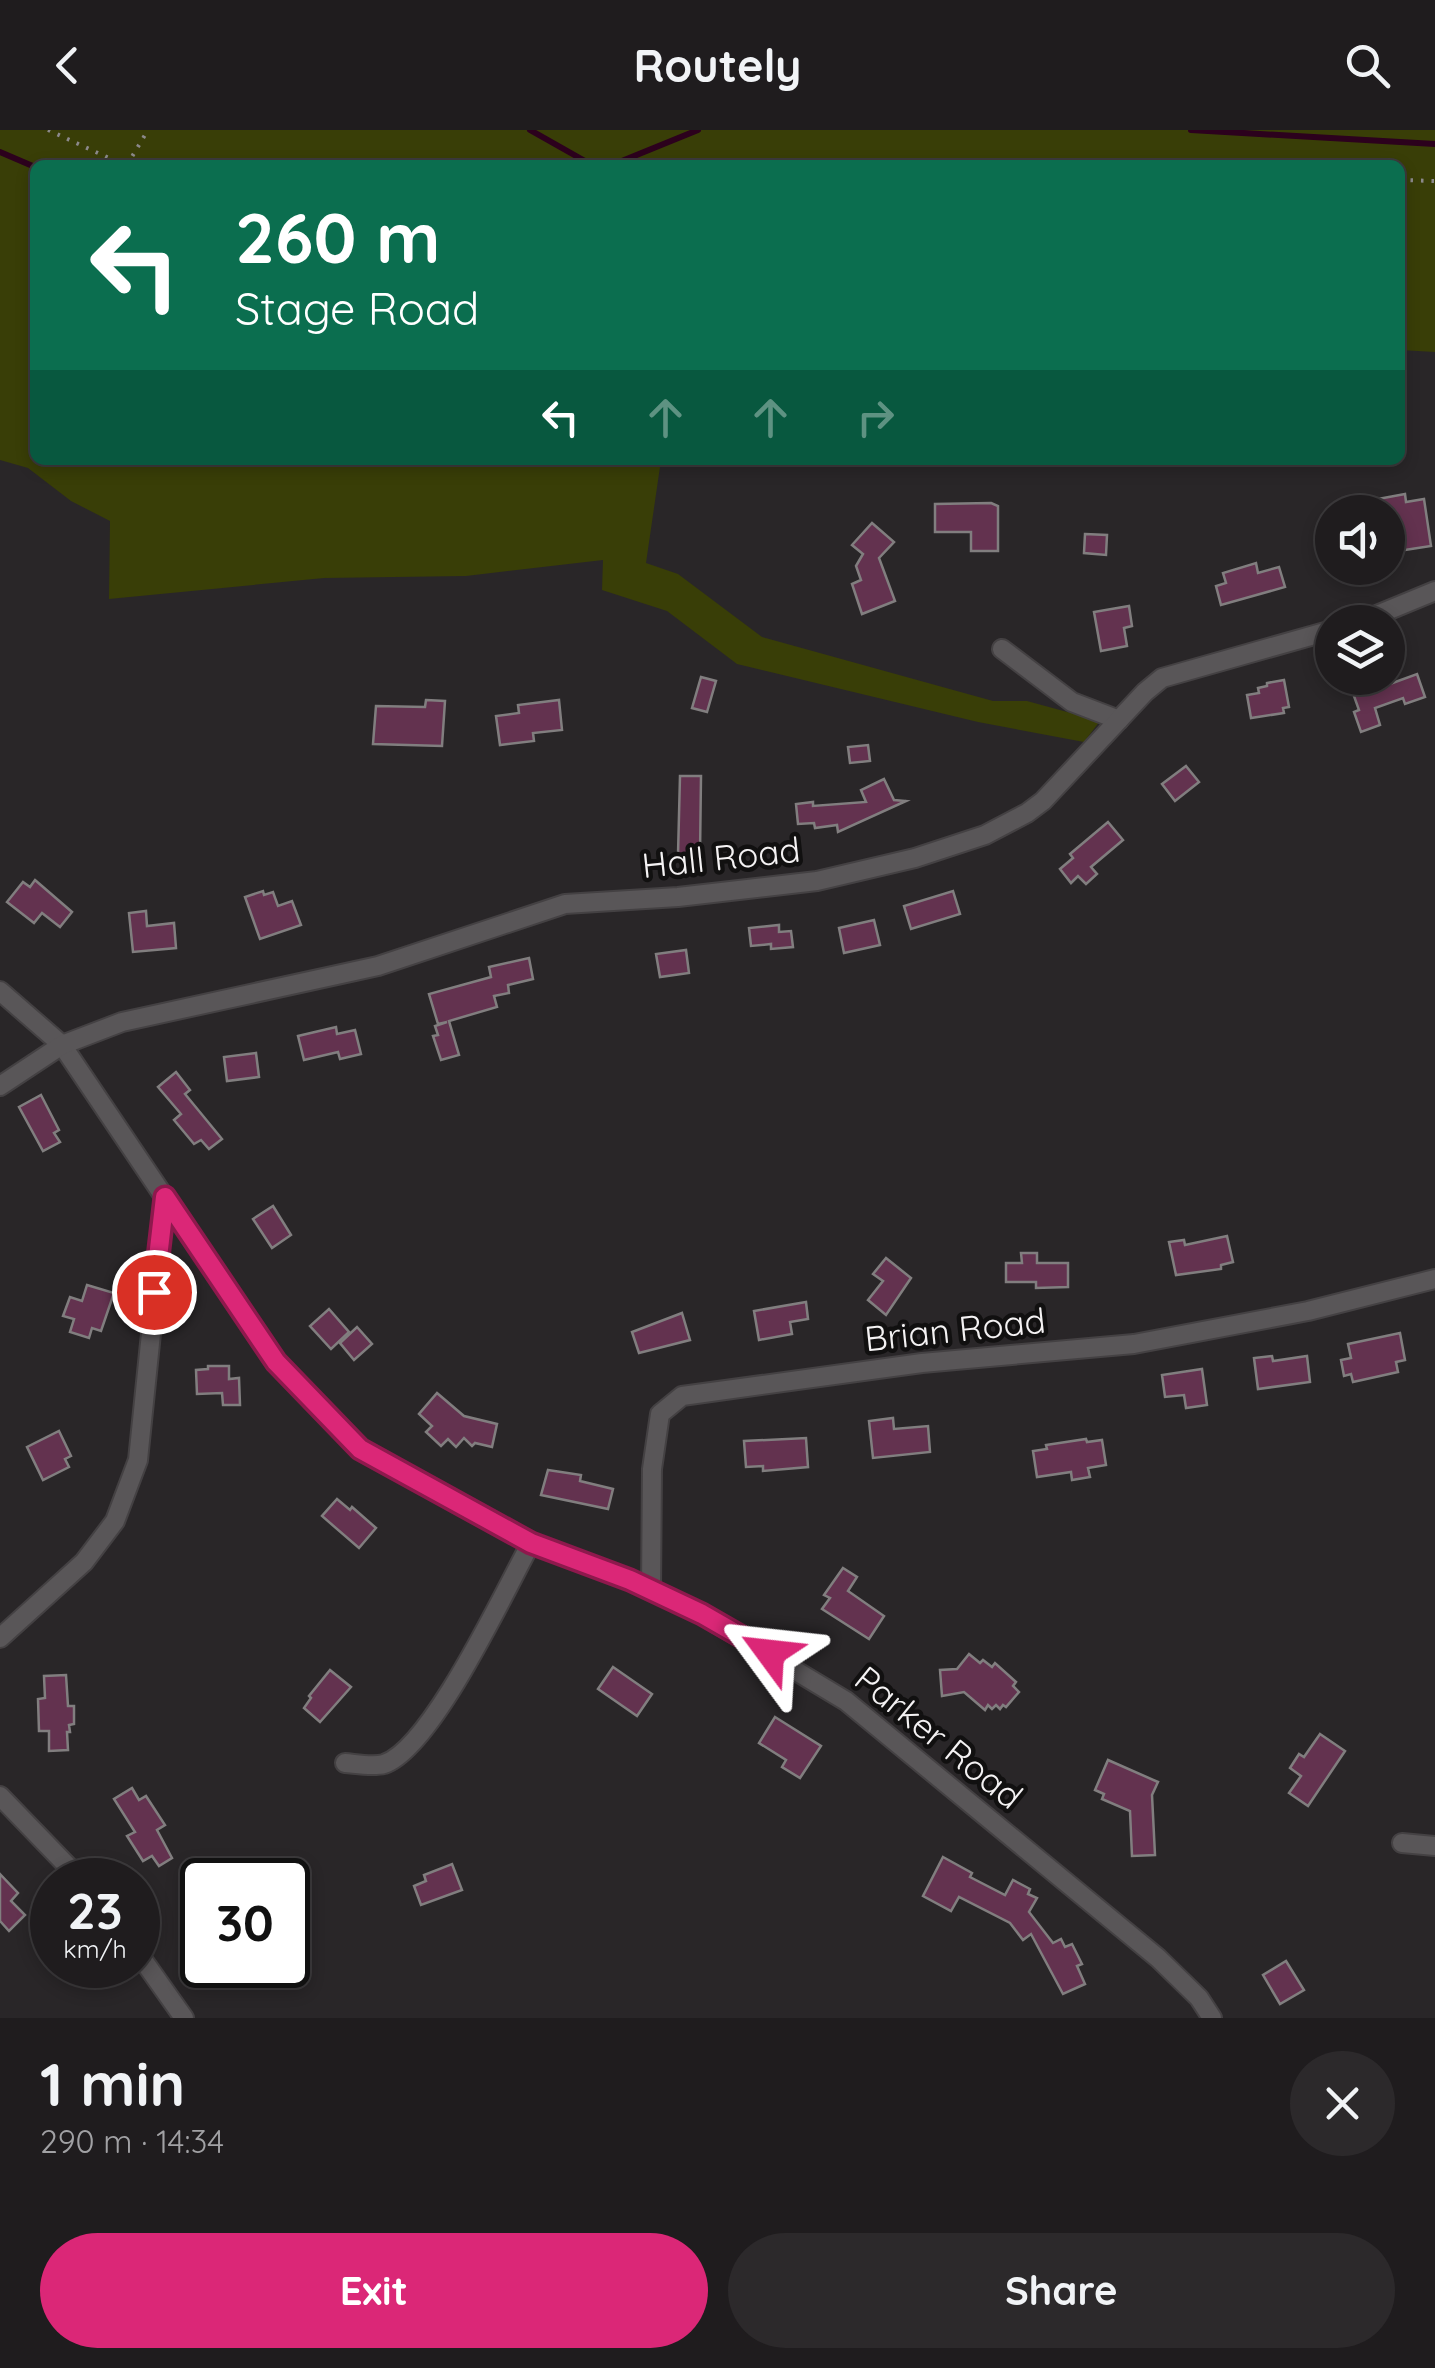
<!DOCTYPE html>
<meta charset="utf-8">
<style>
body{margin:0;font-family:Quicksand,sans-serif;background:#2c292b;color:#f1f3f6;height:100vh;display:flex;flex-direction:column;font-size:38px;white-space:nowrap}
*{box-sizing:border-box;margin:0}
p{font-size:32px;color:#a1a1a4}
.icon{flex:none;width:55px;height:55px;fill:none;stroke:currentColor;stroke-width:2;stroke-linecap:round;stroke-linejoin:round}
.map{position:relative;height:1888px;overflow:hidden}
.drawer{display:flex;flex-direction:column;background:#1f1c1e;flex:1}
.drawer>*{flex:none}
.hud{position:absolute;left:30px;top:30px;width:1375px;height:305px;border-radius:15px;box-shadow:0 5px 15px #0003,0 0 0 2px #3c3a3c;background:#0b6e4f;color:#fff;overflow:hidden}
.fabs{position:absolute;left:1315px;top:365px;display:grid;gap:20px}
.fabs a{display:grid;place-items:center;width:90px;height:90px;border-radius:50%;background:#1f1c1e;box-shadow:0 5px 15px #0003,0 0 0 2px #3c3a3c;font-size:50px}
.speed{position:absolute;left:30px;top:1728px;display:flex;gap:20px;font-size:50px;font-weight:700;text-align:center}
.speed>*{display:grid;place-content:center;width:130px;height:130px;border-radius:50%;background:#1f1c1e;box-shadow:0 5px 15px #0003,0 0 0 2px #3c3a3c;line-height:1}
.speed small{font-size:25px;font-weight:400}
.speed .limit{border:5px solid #111;border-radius:15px;background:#fff;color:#111}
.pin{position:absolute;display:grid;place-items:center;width:85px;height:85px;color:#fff;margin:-42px;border:5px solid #fff;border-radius:50%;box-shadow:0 2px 10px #0007}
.me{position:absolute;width:110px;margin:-55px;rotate:300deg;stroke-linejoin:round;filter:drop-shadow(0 0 8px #0008)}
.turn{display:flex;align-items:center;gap:35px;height:210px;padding:0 40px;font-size:45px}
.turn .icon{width:130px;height:130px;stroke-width:2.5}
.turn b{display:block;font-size:70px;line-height:85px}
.lanes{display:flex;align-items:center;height:95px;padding:0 40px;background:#0003;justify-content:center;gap:50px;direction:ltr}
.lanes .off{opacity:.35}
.round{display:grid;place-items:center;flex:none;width:105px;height:105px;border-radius:52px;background:#2c292b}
.overview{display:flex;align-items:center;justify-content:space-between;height:170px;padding:0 40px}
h1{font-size:60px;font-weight:700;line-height:75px}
.primary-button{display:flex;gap:20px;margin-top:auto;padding:20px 40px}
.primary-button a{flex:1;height:115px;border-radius:60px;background:#db2777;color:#fff;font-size:40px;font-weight:700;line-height:115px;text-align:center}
.primary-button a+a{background:#2c292b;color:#f1f3f6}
header{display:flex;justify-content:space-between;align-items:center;height:130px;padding:0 40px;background:#1f1c1e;font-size:45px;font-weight:700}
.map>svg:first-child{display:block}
.green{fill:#393e07}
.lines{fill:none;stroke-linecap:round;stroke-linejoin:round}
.stream{stroke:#2c011d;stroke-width:6}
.building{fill:#63324f;stroke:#817e7f;stroke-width:2.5}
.minor-casing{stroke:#444143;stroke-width:22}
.path{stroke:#8c898b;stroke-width:4;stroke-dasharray:2.5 8;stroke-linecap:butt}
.minor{stroke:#595658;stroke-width:18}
.route-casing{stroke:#8e194d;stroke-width:25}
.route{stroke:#db2777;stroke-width:18}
.labels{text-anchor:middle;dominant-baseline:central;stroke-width:9;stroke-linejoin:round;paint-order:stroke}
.street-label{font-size:35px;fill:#f4f2f3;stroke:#111010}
</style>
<header><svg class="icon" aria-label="back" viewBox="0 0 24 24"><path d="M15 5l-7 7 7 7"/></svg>Routely<svg class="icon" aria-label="search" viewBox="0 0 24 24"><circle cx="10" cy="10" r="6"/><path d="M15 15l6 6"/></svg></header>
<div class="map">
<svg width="1435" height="1888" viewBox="0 0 1435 1888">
<rect width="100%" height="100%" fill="#292628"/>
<polygon class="green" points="0,0 1435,0 1435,222 1400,220 1400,35 35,35 35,330 661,330 646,433 678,444 762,507 993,571 1027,571 1100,591 1084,612 978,592 737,534 667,481 602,460 603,430 466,446 324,448 109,469 110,391 71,371 28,338 0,330"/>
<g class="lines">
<g class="stream">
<polyline points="530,0 592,35"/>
<polyline points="1191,0 1435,14"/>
<polyline points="0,22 35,37"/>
<polyline points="612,35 698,0"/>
</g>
</g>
<g class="building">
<polygon points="1405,364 1406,372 1424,369 1431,416 1398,421 1393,382 1352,382 1351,374"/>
<polygon points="991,373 998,376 998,421 971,421 971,402 935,402 935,374"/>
<polygon points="872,393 894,412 879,428 895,471 862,484 852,454 861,450 856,436 863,424 852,415"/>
<polygon points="1085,404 1107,405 1106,425 1084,423"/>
<polygon points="1256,433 1258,443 1279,437 1285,457 1221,475 1216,456 1226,453 1223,443"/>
<polygon points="1129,476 1132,496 1124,498 1127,516 1101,521 1094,482"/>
<polygon points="1417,544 1425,567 1405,574 1403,568 1375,578 1380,595 1361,602 1354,582 1359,580 1349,552 1362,548 1385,548 1387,555"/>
<polygon points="701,547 716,551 707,582 692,578"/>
<polygon points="1284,550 1289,577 1283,578 1284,583 1251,588 1247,565 1259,563 1258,558 1267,556 1267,553"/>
<polygon points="426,570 445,571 442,616 373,614 376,576 425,577"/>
<polygon points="559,570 562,600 533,603 534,611 500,615 496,586 519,583 518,575"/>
<polygon points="868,615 870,631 850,633 848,617"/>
<polygon points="1186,636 1199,652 1175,671 1162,654"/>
<polygon points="680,646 701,646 700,725 678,725"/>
<polygon points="884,649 894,670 906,671 838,702 837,695 815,698 814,693 798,694 796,674 813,672 813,676 866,672 861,660"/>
<polygon points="1108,692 1123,710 1091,737 1097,744 1086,754 1078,746 1071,753 1060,739 1073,728 1070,724"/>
<polygon points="35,750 72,782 60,797 42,783 34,793 7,772 23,752 30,757"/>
<polygon points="263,761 264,765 273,762 278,776 292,771 301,795 260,809 245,767"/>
<polygon points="953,761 960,784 911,799 904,776"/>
<polygon points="146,781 147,796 174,793 176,818 133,822 129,783"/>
<polygon points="874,790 880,815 844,823 839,798"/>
<polygon points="779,795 779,802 791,801 793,817 771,819 771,814 751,816 749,798"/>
<polygon points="686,820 689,843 660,847 656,824"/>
<polygon points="529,828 533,849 508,855 509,863 494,866 497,877 449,891 459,925 441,930 433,906 438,905 435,896 447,892 438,894 429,864 491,847 489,837"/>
<polygon points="336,897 337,904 355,900 361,924 340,929 338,922 304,930 298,906"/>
<polygon points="256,923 259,947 227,951 224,927"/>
<polygon points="176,942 190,960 185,964 222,1009 209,1019 201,1010 194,1014 174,990 181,984 158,957"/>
<polygon points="41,965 59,1000 54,1003 60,1012 43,1021 19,977"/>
<polygon points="273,1076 291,1105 272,1118 253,1089"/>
<polygon points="1227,1106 1233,1132 1221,1135 1221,1139 1176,1145 1169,1112 1184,1110 1185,1115"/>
<polygon points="1021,1123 1037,1123 1037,1133 1068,1133 1068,1157 1036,1158 1036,1152 1006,1152 1006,1133 1022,1133"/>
<polygon points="886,1128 911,1148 886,1185 868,1170 883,1151 873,1144"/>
<polygon points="87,1155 114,1163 101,1201 92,1198 89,1208 70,1202 74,1189 63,1186 70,1167 82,1171"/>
<polygon points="806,1172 808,1189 790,1192 792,1204 759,1210 754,1181"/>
<polygon points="329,1179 349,1202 331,1219 310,1196"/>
<polygon points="682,1183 690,1210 639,1223 632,1202"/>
<polygon points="357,1197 372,1214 354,1230 340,1213"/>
<polygon points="1400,1203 1405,1230 1396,1232 1398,1242 1353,1252 1351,1244 1344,1246 1341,1230 1351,1228 1348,1214"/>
<polygon points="1272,1226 1273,1231 1307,1226 1310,1252 1258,1259 1254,1228"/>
<polygon points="208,1236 229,1236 229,1249 239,1248 240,1275 223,1275 222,1263 197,1264 196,1240 208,1239"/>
<polygon points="1202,1239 1207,1275 1186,1278 1184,1265 1165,1267 1162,1245"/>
<polygon points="437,1263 464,1286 497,1294 492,1317 475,1313 472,1316 464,1308 456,1317 448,1309 441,1316 426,1302 432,1296 419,1284"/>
<polygon points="893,1288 894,1299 928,1296 930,1322 873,1328 869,1291"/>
<polygon points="59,1301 71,1326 65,1329 69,1337 43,1350 27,1317"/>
<polygon points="806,1308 808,1337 763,1341 763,1336 746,1337 744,1311"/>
<polygon points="1086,1309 1087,1312 1102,1310 1106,1335 1088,1338 1090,1347 1072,1350 1071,1342 1037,1347 1033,1321 1047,1319 1046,1315"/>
<polygon points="548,1340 581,1345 580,1351 613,1359 608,1379 541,1365"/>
<polygon points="337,1369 350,1380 352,1377 376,1398 359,1418 322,1386"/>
<polygon points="843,1438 857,1447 848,1461 884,1486 869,1509 822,1479 830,1468 824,1465"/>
<polygon points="969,1524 980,1533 983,1530 992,1537 995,1533 1016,1552 1013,1556 1019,1562 1006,1577 1003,1575 1000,1579 996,1575 992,1579 988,1575 985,1580 964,1562 942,1566 940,1540 957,1539"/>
<polygon points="613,1537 652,1564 637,1586 598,1559"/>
<polygon points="330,1540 351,1557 320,1592 304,1578 311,1568 309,1566"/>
<polygon points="66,1545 68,1576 74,1576 74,1594 69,1595 70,1602 67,1602 68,1620 49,1621 49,1601 39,1601 38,1569 45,1568 44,1546"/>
<polygon points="775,1587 821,1616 800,1648 782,1637 786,1630 759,1613"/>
<polygon points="1320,1604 1345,1621 1308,1676 1289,1663 1301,1646 1290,1638 1299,1624 1304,1627"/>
<polygon points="1108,1630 1158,1652 1152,1665 1155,1725 1132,1726 1130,1681 1102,1669 1104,1664 1095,1660"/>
<polygon points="132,1658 139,1670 146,1666 165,1695 157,1700 172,1728 159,1736 152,1726 143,1731 127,1706 135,1702 114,1669"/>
<polygon points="943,1727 972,1743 970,1747 1005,1765 1013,1750 1030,1759 1028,1764 1037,1768 1029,1782 1053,1813 1061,1809 1065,1817 1072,1814 1082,1834 1077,1836 1085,1854 1063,1864 1031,1804 1023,1810 1010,1793 959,1767 951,1781 923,1766"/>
<polygon points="452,1734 462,1760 421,1775 414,1756 426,1751 424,1745"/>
<polygon points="0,1744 18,1763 11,1771 25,1785 9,1801 0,1791"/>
<polygon points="1286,1831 1304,1860 1280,1874 1263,1845"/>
</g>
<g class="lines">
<g class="minor-casing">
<g id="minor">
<polyline points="1360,492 1435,461"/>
<polyline points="1002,519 1072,572 1119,590"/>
<polyline points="0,861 62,915 276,1233 360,1319 531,1413 630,1450 701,1484 846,1571 1158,1828 1199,1868 1212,1888"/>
<polyline points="0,956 62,915 122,892 378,836 565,774 678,767 817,751 915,728 985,705 1027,683 1043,671 1145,562 1162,548 1332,500"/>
<polyline points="651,1460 652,1339 660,1284 682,1266 922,1233 1134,1214 1308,1181 1435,1149"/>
<polyline points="0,1508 84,1432 115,1391 138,1330 165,1067"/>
<path d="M345,1633C357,1634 373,1637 384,1634C432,1618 504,1462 531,1413"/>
<polyline points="0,1666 81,1750"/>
<polyline points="1402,1713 1435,1716"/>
<polyline points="138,1823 184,1888"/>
</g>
</g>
<g class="path">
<polyline points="48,0 124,35"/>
<polyline points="127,35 148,0"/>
<polyline points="1400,50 1435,51"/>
</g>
<use href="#minor" class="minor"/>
</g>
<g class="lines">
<g class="route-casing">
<polyline id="route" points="154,1162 165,1067 276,1232 360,1319 531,1413 630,1450 702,1484 770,1523"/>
</g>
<use href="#route" class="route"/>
</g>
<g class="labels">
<g class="street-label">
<text transform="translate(721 727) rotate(-6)">Hall Road</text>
<text transform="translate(955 1199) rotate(-6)">Brian Road</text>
<text transform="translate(939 1607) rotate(39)">Parker Road</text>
</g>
</g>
</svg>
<div class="fabs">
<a><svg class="icon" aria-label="sound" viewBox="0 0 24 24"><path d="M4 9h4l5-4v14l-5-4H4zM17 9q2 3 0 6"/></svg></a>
<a><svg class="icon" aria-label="layers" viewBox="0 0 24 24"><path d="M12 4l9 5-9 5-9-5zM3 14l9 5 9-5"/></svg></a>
</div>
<div class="speed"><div>23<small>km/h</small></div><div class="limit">30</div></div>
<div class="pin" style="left:154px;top:1162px;background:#d93025"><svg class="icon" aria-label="arrive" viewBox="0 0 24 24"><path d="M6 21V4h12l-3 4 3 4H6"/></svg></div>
<svg class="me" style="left:770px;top:1523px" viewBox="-20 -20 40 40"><path d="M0-17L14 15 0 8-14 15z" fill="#db2777" stroke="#fff" stroke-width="4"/></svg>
<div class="hud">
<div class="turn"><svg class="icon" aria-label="left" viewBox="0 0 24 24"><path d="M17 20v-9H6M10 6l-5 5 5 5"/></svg><div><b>260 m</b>Stage Road</div></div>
<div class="lanes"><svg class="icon" aria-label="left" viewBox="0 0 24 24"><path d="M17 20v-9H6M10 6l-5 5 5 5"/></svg><svg class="icon off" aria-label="ahead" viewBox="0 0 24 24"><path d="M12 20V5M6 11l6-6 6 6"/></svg><svg class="icon off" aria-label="ahead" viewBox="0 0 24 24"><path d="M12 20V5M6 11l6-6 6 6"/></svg><svg class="icon off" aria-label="right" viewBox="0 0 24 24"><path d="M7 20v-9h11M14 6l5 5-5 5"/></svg></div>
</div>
</div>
<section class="drawer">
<div class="overview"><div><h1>1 min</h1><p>290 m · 14:34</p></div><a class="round"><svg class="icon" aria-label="close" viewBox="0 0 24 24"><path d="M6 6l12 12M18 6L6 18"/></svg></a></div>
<div class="primary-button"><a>Exit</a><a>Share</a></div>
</section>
